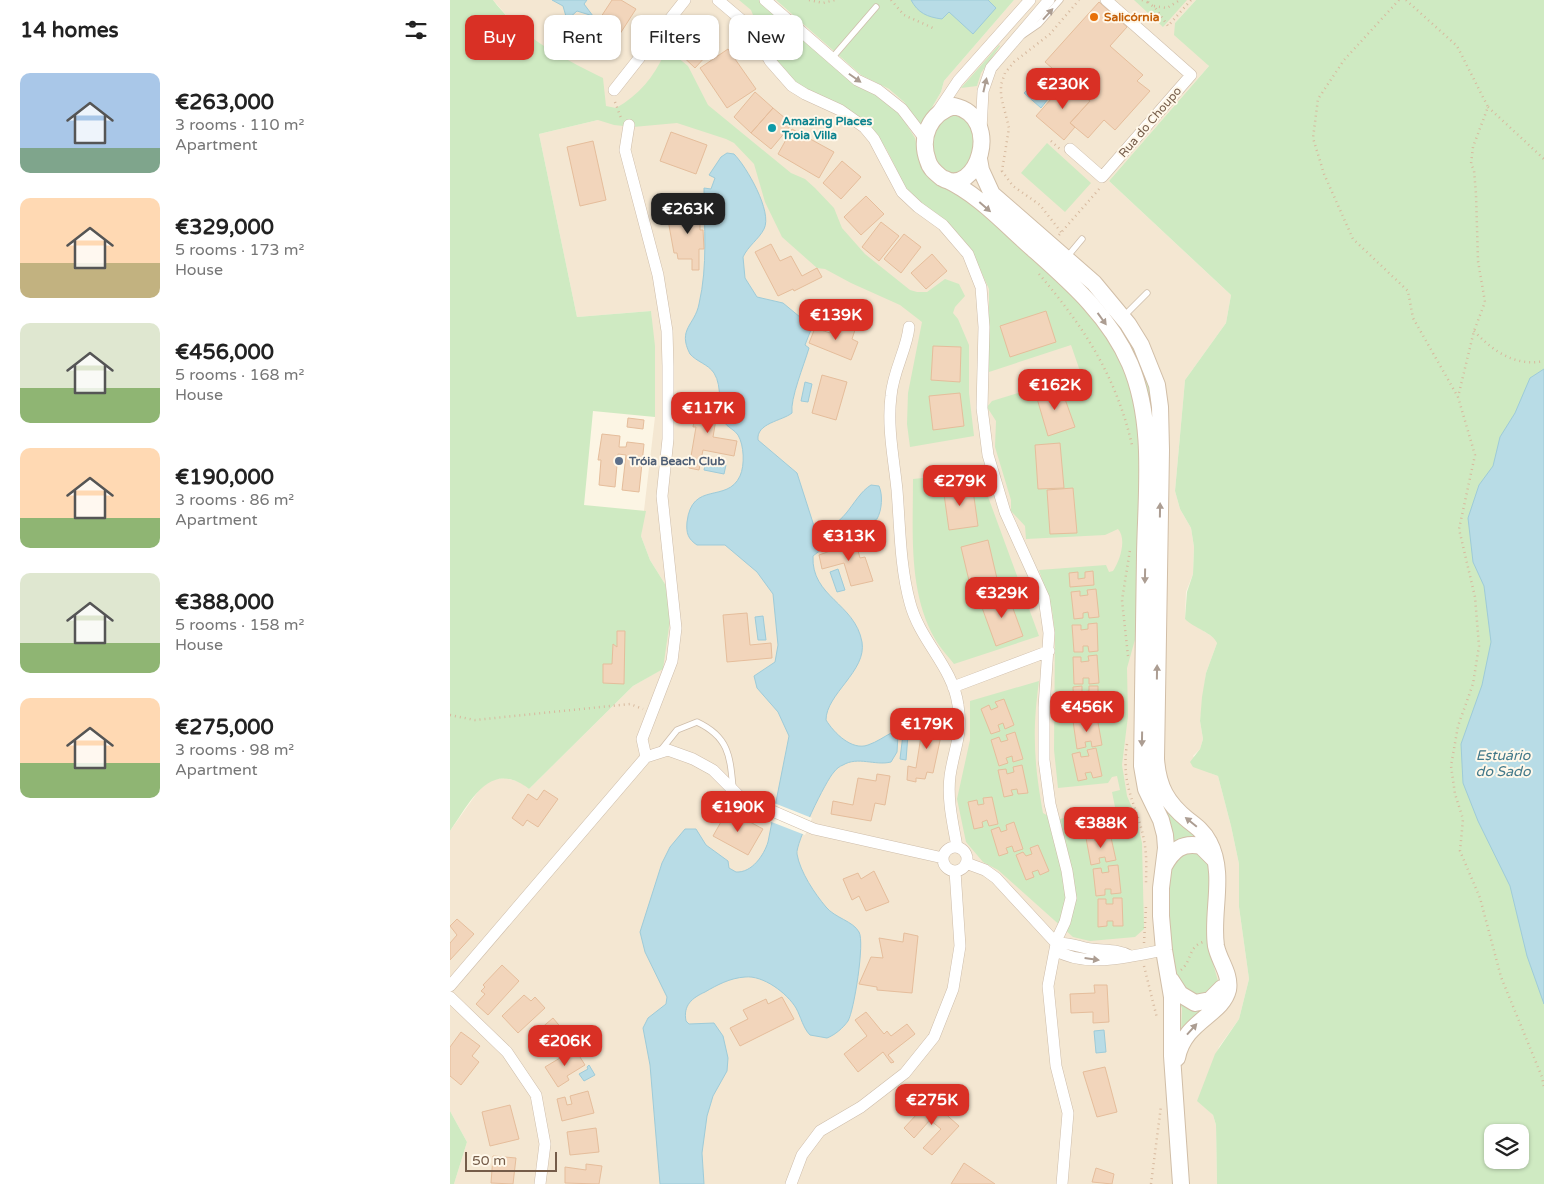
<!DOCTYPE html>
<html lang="en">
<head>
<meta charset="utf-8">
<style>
  body { margin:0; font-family:"Varela Round",sans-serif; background:#f6f6f6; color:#222; height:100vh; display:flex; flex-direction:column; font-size:19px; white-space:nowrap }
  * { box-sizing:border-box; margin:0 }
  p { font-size:16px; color:#767676 }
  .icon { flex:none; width:28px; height:28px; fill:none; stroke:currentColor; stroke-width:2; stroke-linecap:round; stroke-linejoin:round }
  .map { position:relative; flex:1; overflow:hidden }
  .sheet { display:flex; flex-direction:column; background:#fff; width:450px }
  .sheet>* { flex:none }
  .top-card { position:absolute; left:15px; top:15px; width:475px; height:45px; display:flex; gap:10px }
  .controls { position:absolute; left:1034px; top:1124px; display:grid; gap:10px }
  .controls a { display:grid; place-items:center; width:45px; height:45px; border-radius:10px; background:#fff; box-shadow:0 1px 4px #0004; font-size:25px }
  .scale { position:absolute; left:15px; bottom:12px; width:92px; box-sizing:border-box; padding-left:5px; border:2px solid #755c49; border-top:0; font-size:14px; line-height:18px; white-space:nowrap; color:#755c49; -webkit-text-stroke:4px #fff8ea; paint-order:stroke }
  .price { position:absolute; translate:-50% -42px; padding:0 11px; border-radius:10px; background:#d93025; color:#fff; font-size:16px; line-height:32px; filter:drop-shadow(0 1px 2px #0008) }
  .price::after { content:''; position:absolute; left:50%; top:30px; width:15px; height:11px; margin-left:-8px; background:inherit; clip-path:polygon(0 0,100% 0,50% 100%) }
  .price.on { background:#222; color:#fff }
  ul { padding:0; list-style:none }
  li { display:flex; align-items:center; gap:15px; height:125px; padding:0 20px }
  li span { display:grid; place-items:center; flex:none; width:140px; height:100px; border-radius:10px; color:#555 }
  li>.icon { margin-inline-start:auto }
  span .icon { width:60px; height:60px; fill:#fffc; stroke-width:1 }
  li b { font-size:21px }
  h2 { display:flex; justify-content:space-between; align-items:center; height:60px; padding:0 20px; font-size:21px }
  .chip { padding:0 18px; border-radius:10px; background:#fff; box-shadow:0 1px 4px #0004; font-size:18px; line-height:45px }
  .chip.on { background:#d93025; color:#fff }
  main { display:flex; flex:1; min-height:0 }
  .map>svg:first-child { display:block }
</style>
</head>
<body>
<main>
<section class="sheet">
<h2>14 homes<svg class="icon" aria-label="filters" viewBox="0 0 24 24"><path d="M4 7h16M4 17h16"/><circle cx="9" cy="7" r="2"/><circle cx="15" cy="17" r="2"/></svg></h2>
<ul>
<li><span style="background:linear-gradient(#a9c7e8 75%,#7fa58c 0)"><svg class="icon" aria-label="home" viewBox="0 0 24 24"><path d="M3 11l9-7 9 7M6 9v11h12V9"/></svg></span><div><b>€263,000</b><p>3 rooms · 110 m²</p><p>Apartment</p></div></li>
<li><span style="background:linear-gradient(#ffd9b3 65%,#c2b280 0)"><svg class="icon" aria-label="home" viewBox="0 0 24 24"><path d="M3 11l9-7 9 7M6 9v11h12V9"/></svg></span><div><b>€329,000</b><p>5 rooms · 173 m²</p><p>House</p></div></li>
<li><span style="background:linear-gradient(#dfe7d0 65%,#8fb573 0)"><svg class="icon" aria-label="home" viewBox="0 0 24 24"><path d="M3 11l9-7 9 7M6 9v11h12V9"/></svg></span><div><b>€456,000</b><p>5 rooms · 168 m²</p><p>House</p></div></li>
<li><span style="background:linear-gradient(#ffd9b3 70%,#8fb573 0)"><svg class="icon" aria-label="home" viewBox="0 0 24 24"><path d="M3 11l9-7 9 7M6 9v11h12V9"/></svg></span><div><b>€190,000</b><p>3 rooms · 86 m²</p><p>Apartment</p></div></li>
<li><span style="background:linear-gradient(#dfe7d0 70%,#8fb573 0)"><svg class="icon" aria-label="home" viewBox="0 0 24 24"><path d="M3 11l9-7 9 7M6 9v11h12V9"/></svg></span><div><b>€388,000</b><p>5 rooms · 158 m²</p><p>House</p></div></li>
<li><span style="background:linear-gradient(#ffd9b3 65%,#8fb573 0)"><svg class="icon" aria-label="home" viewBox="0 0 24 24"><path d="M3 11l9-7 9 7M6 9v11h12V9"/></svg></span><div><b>€275,000</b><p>3 rooms · 98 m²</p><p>Apartment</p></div></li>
</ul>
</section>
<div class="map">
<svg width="1094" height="1184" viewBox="0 0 1094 1184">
  <rect width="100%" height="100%" fill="#fcf5e4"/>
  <path fill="#f4e7d2" d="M43 0H326L411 75 439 89 454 102 471 126 491 92 494 81 564 0H746L725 23 759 66 659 181 781 295 776 323 735 380 725 491 730 509 741 528 744 547 743 574 736 592 735 619 766 639 767 643 756 673 750 721 753 739 750 749 743 756 760 773 768 776 781 826 789 864V907L799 979 789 1019 769 1047 748 1101 763 1115 766 1125 767 1184H4L17 1142 0 1111V831L29 790 41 780 55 778 70 782 79 789 183 686 212 669 215 584 200 560 191 536 205 417 201 311 127 317 89 134 148 120 103 53 69 30Z"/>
  <path fill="#cfeac2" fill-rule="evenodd" d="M0 0H43C72 38 111 57 153 78L156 106 166 108C189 95 204 77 214 54L221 52 238 66 258 105 341 173 355 179 365 188 384 208 392 228 415 254 460 290 467 292H477L495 279 509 284 515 296 505 307 503 313 508 319 519 345V393L524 436 460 447 457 424 458 393 472 322 450 305 401 283 375 269 367 268 332 237 315 202 304 164 284 143 276 139 227 123 183 127 164 125 148 120 89 134 127 317 201 311 205 346V417L143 411 134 505 196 511 191 536 200 560 215 584 221 613 213 669 183 686 79 789C39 758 20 803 0 831Z
    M289 0H310L450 114 465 138 469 157 496 188 515 199 623 293 655 332 673 365 683 393 690 455 686 636 677 668 678 716 672 765 677 796 686 817 692 843 694 929 685 937 640 941 623 937 548 870 533 862 516 842 507 799 520 740V701L589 681C582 732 584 763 593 813L605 820 665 807 662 792 670 790 667 776 662 777 658 783 608 788 604 750 605 633 602 610 589 570 656 565 659 572 663 571C670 561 677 539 668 529L655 535 576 539 575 526 561 511V500L545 447 546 421 537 407 542 401 631 374 621 345 536 373 539 332V289L524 256 458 193 437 150 424 131 342 80 315 45 301 10Z
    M326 0H564L494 81 491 92 471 126 454 102 439 89 411 75Z
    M684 0H737L713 27Z
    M746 0H1094V1184H767L766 1125 763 1115 747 1101 765 1054 789 1019 799 979 789 907V864L781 826 768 776 743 767 740 762 750 749 753 739 750 721 752 697 756 673 767 643C763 633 744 628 735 619L737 592 743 574 744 547 741 528 730 509 725 491 735 380 776 323 781 295 659 181 759 66 724 35 725 23ZM1042 1132H1070V1160H1042Z
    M549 45 550 46 531 73 527 86 511 88Z
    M504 113 520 123 525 149 513 172 498 174 486 162 483 146 484 134 487 125Z
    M597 143 641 183 615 212 571 173Z
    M640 292C670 318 694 356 702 395 705 406 703 419 703 430Z
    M529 472 589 636 504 664C498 656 490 648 485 639 458 591 463 533 463 479Z
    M714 807 728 822 748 837 722 845Z
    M737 850 754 855 760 868 759 949 768 981 761 993 741 996C737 991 732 986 728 981 716 960 718 889 722 864Z
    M726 1000 757 1008 731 1032 732 1008Z
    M0 1111 17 1142 4 1184H0Z"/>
  <path fill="#b8dce6" stroke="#9ecbd8" d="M102 0H137L134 4 143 16 127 11 117 20 113 6Z
    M461 0H538L546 8 523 34 499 12 492 19C477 17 468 13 461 0Z
    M582 85 598 99 591 108 574 93Z
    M277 153 284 154C296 166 323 212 314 229 309 239 298 246 293 257L295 278 307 297 333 303 362 327 355 345 359 348C354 365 340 399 342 413 332 421 306 423 308 440L347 473 364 526C394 534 401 497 421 485L429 486C433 495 432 510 427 519L381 542 363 556C361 597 405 603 412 642 417 671 376 694 376 720 384 733 402 751 418 745 427 742 435 736 443 732L448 735 447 752 441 762C425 766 408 756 393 765 390 766 386 769 384 772 376 780 345 844 347 854 350 872 365 894 376 907 385 918 403 921 409 932 415 942 404 1011 398 1021 393 1028 385 1035 377 1038L360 1035C353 1028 351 1017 346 1008 337 993 313 975 295 977 280 978 267 985 255 992 242 998 233 1005 236 1021L239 1024 264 1023 273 1036 278 1058 277 1071 263 1096 257 1116 252 1153 254 1184H210L200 1065 193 1028 198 1018 216 1004 217 997 195 952 190 932 212 863 220 847 235 829H246L256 845 278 861 279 868 286 872C302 873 314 855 318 842L339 736 328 712 307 688 304 676 325 662 328 645 323 594 307 572 275 545H247C238 539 236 533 237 522 242 480 277 504 290 476 295 465 294 445 288 435 285 430 277 427 274 422 267 408 273 387 264 373 258 364 247 362 240 354 227 329 245 325 249 304 258 265 254 227 254 188L261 189 265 178 259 175 271 157Z
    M1094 369V1004L1077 956 1060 886 1028 821 1013 783 1011 744 1032 685 1041 642 1034 586 1023 562 1018 518 1029 485 1043 466 1050 437 1065 413 1080 378Z
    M355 382 362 384 358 402 351 401Z
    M256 461 276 465 274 474 254 470Z
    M388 569 395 590 387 592 380 572Z
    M313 616 316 640H308L305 617Z
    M453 734 458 735 456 760 450 759Z
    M654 1030 656 1052 646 1053 644 1031Z
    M139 1065 145 1075 134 1081 129 1074 138 1069 137 1067Z"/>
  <path fill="#fcf5e4" d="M324 803 362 818 355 835 319 821Z"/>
  <path fill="#f2d5bb" stroke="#e5bd9b" d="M162 0H171L186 9 166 40 145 26Z
    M649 2 677 27 660 46 693 75 687 81 700 91 665 130 654 120 638 138 620 123 640 101 595 62Z
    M249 24 269 42 245 68 225 49Z
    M278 49 306 89 277 108 250 68Z
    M617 81 640 101 620 123 625 127 614 140 586 116Z
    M305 92 323 108 301 133 284 117Z
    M323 108 342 124 321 149 301 133Z
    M342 129 384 152 369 178 328 154Z
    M221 132 257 145 246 174 210 161Z
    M143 141 156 200 130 206 117 147Z
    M392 161 411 177 391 199 373 183Z
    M416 196 434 214 411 235 394 217Z
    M229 207 250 208V230H253L254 249H249V270H242V259H228L227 253H224L218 220 229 221Z
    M431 222 449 236 429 261 412 247Z
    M454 234 471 247 451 273 434 259Z
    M321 244 330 261 341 256 352 276 367 268 372 277 344 291 343 289 328 296 305 252Z
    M482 254 497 271 476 289 461 273Z
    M596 311 606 342 560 357 550 326Z
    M384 322 405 330 402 339 408 342 401 360 359 343 365 328 380 333Z
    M483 346 511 347 510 382 481 380Z
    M372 375 397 382 386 420 362 413Z
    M610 385 625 427 598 436 586 395Z
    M510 393 514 426 483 430 479 396Z
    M248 398 269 402 263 437 287 441 284 456 253 450 249 470 239 468 246 427H243Z
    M178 418 194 420 193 429 177 427Z
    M152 434 170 436 169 447H176L177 442 194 444 189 492 172 490 176 455 168 454 165 487 149 485 151 460H148Z
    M610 443 614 488 588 489 585 445Z
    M522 483 528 526 499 530 493 487Z
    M623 488 627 533 600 534 597 490Z
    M404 536 410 558 415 557 423 581 401 586 394 563 372 569 369 555 397 545 394 537Z
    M538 540 548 583 521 589 511 547Z
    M643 571 644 585 620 587 619 573 628 572V579L635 578V572Z
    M646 589 649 617 639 618 638 612 633 613V618L624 619 621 592 630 591V596L638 595 637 590Z
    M557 592 573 636 546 646 530 602Z
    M297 613 300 645 321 643 322 658 277 662 273 615Z
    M647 623 648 651 639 652 638 646H633V652H624L622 625H631V630L638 629V624Z
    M167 631H175L174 684 153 683V664H162L163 644 167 647Z
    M647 655 649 683 639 684V678H633V684H624L623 657H631V662L639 661 638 656Z
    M632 686V692L639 691V686H648V714H639V708H633V714H624L623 687Z
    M554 699 564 725 555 729 553 723 548 725 550 731 541 734 531 709 539 705 541 710 548 707 545 702Z
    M474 717 494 722 483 773 477 772 475 779 466 778V782L457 780 458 766 466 768Z
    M647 717 652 745 642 747 641 741 635 742 636 747 627 749 623 721 631 720 632 725 639 724 638 719Z
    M565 732 573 759 563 762 562 756 556 758 558 763 549 766 541 740 549 737 551 742 558 740 556 735Z
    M646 748 652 776 643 778 641 772 635 773 637 779 628 781 622 754 630 752 631 757 639 756 637 750Z
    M572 765 578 793 568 794 567 789 561 790 563 795 554 797 548 770 556 769 557 774 564 772 563 767Z
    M427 774 440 776 435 805 425 803 421 821 381 814 383 801 403 805 408 778 426 781Z
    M94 790 108 799 88 827 77 820 73 826 62 818 78 794 87 800Z
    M542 797 548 824 539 826 537 820 532 822 533 827 524 829 518 802 527 800 528 805 534 804 533 798Z
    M276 813 287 820 289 816 313 829 298 855 263 836Z
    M653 816 656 829 633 835 630 822 638 820 639 826 646 824 645 818Z
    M564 822 573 849 564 852 562 846 556 848 558 853 549 856 541 830 549 827 551 832 557 830 556 825Z
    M660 833 666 860 656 862 655 857 649 858 650 863 641 865 636 838 644 837 645 841 652 840 651 835Z
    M588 845 599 871 590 875 588 870 582 872 584 877 576 880 566 855 573 852 576 856 582 854 580 848Z
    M668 865 671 893 661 894V889H655V895L646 896 643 869 651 868 652 873 659 872 658 866Z
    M424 871 439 902 416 911 409 896 402 900 393 879 408 873 411 879Z
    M663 898H672L673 926H663V921H657V926L648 927V899H656V904H663Z
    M7 919 24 934 0 960V943L7 935 0 926Z
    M454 933 468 936 462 993 427 990V987L409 984 421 957 433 958 429 938 453 942Z
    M52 965 69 981 38 1015 26 1004 35 994 31 991 35 987 33 985Z
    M644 985H657L659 1022 643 1023V1012L621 1013 620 994 645 993Z
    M74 995 81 1001 85 997 95 1008 68 1033 52 1016Z
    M332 997 344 1019 290 1046 280 1028 298 1019 293 1010 316 999 318 1004Z
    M416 1012 434 1034 437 1031 441 1036 457 1024 465 1034 438 1055 444 1062 441 1063 433 1052 408 1072 394 1054 417 1036 405 1020Z
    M103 1018 113 1030 117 1027 124 1035 104 1053 97 1045 93 1049 82 1036Z
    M11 1032 30 1046 22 1056 29 1062 11 1085 0 1076V1047Z
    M125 1049 135 1065 117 1076 119 1080 108 1087 95 1067Z
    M655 1067 667 1112 647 1117 633 1072Z
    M138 1091 144 1113 112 1121 107 1099 115 1097 117 1105 122 1104 120 1096Z
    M480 1100 509 1126 482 1155 473 1148 491 1129 480 1120 464 1138 454 1128Z
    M60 1105 69 1139 40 1146 32 1112Z
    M146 1128 149 1152 120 1155 117 1132Z
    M43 1156 66 1158 63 1184 41 1183Z
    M514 1163 545 1184H501Z
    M136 1164 152 1166 149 1184 115 1183V1167L136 1170Z
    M646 1168 664 1174 662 1184 642 1182Z"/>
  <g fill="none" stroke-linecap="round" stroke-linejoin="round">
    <defs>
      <path id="lane" d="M573 35 589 24 610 0
        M382 58 426 7
        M617 257 632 239
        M674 316 697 293
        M211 750 227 730 247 722C279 737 280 756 283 788"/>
      <path id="street" d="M268 0 301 28 320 61 342 86 355 94 390 110 414 127 424 139 452 192 468 207 493 225 518 254 531 287 534 327 532 408 538 455 555 512 594 598 599 633 594 707V760L600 804 617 871 621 898 615 922 607 939 598 986 606 1066 618 1113 612 1184
        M315 0 407 80 428 90 452 109 475 139
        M164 90 235 0
        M486 114 508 81 580 0
        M179 125 175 150 208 275 217 331 218 366V439L212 496 226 628 222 661 192 739 196 757
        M531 130 533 91 541 68 599 0
        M620 149 652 177 741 75 656 0
        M459 327C457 349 443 371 441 396 437 427 444 460 447 490 450 527 450 567 460 603 470 641 503 667 508 705 513 735 504 748 500 776 497 800 503 824 507 847
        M503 687 599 651
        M493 859a12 12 0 1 1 24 0a12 12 0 1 1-24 0Z
        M516 863 535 870 546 878 606 943C618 942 629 947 641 949 654 951 668 949 680 956
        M605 950C637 969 680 956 714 950
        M0 986 196 757 218 750 243 759 263 770 290 797 364 829 493 858
        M0 997 57 1052 86 1095 95 1144 90 1184
        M341 1184 352 1155 370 1131 411 1107 455 1073 484 1037 503 989 510 946 505 871"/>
      <path id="secondary" d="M504 106C554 117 527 199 492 178 486 173 480 169 478 161 469 137 480 113 504 106Z
        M529 159 531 170 542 194 644 283 678 324 691 345 707 385 710 407 711 450 706 759C708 787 717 803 738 820 746 826 754 832 759 842 776 874 761 912 766 946 769 961 781 974 778 990 772 1015 734 1021 727 1058
        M495 179C528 194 554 223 581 247 619 281 659 315 680 364 705 423 696 492 695 555 694 625 693 696 692 766L696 789 711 820 715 835 716 848 711 888V916L714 950 722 997V1056L731 1184
        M714 866C723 850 732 842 751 846L764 859
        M721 980 730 994 745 1003 760 1000 772 988"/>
    </defs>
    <use href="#lane" stroke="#cebdaa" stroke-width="7"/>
    <use href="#street" stroke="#cebdaa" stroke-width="12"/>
    <use href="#secondary" stroke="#d1bea7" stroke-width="18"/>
    <path stroke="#d7b99e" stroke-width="2.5" stroke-dasharray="1 4" stroke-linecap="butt" d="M359 0 373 3 385 0
      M441 0 454 15 483 28
      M692 0 699 3
      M949 0 894 60 868 99 863 138 874 174 903 239 958 291 963 318 1008 397
      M956 0 1007 46 1038 107 1023 147 1021 164 1024 170 1026 194 1028 261 1035 302 1024 331 1008 397 1025 455 1009 529 1025 597 1029 646 1023 684 1008 726 1001 766 1005 794 1013 819 1010 851 1030 898 1051 977 1092 1077 1094 1088
      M698 2 706 9 718 26 741 0
      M704 6 717 8 730 0
      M165 102 171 118
      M1038 107 1094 159
      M601 141 610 149
      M611 232 590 205 563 186 552 171 559 128 551 96V85L555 73 564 62 600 34 629 0
      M609 235 650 188
      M589 274C634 327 666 376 682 445
      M1024 331C1043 351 1065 367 1094 361
      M678 656 672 600 680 550
      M0 715 25 720 180 704 193 709
      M677 744C670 790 689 806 695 846 697 859 696 872 696 885
      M694 943 696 906
      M694 966 707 1018
      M731 970C742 961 738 947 753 942
      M701 1184 711 1106"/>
    <use href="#lane" stroke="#fff" stroke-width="5.5"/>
    <use href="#street" stroke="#fff" stroke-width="11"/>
    <use href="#secondary" stroke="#fff" stroke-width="16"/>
  </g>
  <defs><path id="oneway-solid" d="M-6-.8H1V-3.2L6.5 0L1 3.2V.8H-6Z" transform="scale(1.25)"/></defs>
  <g fill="#ac9d92">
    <use href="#oneway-solid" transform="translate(598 14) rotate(-48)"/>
    <use href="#oneway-solid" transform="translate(405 78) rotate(35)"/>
    <use href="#oneway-solid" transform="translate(535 85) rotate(-77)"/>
    <use href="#oneway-solid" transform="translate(535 207) rotate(41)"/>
    <use href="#oneway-solid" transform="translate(652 319) rotate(54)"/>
    <use href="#oneway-solid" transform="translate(710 510) rotate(-89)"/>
    <use href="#oneway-solid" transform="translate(695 576) rotate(91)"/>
    <use href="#oneway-solid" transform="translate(707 672) rotate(-89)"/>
    <use href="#oneway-solid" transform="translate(692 739) rotate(91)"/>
    <use href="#oneway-solid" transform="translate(741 822) rotate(-141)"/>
    <use href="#oneway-solid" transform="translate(642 959) rotate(8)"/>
    <use href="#oneway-solid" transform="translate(742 1029) rotate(-48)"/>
  </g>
  <circle fill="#e8710a" stroke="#fff8ea" stroke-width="2" cx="644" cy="17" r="5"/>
  <circle fill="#0f9aa8" stroke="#fff8ea" stroke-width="2" cx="322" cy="128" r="5"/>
  <circle fill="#5c6f8a" stroke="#fff8ea" stroke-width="2" cx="169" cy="461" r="5"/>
  <g text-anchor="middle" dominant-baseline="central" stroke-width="4" stroke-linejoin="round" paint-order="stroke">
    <g font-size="12" font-weight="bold" fill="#c56008" stroke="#fff8ea" text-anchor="start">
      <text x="654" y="17">Salicórnia</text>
    </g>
    <g font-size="12" font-weight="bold" fill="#0d838f" stroke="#fff8ea" text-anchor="start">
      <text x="332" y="121">Amazing Places<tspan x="332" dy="14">Troia Villa</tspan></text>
    </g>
    <g font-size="12" fill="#755c49" stroke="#fff8ea">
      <text transform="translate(700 122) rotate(-49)">Rua do Choupo</text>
    </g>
    <g font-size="12" font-weight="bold" fill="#4e5e75" stroke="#fff8ea" text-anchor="start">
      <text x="179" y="461">Tróia Beach Club</text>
    </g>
    <g font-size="14" font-style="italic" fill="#427889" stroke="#fff8ea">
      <text x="1053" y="755">Estuário<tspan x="1053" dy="16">do Sado</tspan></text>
    </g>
  </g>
</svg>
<div class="controls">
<a><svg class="icon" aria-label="layers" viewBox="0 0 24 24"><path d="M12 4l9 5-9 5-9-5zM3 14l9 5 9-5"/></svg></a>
</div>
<div class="scale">50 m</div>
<b class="price" style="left:613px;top:110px">€230K</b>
<b class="price on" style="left:238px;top:235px">€263K</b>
<b class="price" style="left:386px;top:341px">€139K</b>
<b class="price" style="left:605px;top:411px">€162K</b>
<b class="price" style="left:258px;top:434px">€117K</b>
<b class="price" style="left:510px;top:507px">€279K</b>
<b class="price" style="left:399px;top:562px">€313K</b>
<b class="price" style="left:552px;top:619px">€329K</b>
<b class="price" style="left:637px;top:733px">€456K</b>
<b class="price" style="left:477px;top:750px">€179K</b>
<b class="price" style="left:288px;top:833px">€190K</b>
<b class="price" style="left:651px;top:849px">€388K</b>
<b class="price" style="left:115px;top:1067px">€206K</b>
<b class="price" style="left:482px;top:1126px">€275K</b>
<div class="top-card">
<a class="chip on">Buy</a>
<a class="chip">Rent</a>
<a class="chip">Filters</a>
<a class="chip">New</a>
</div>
</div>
</main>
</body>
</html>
